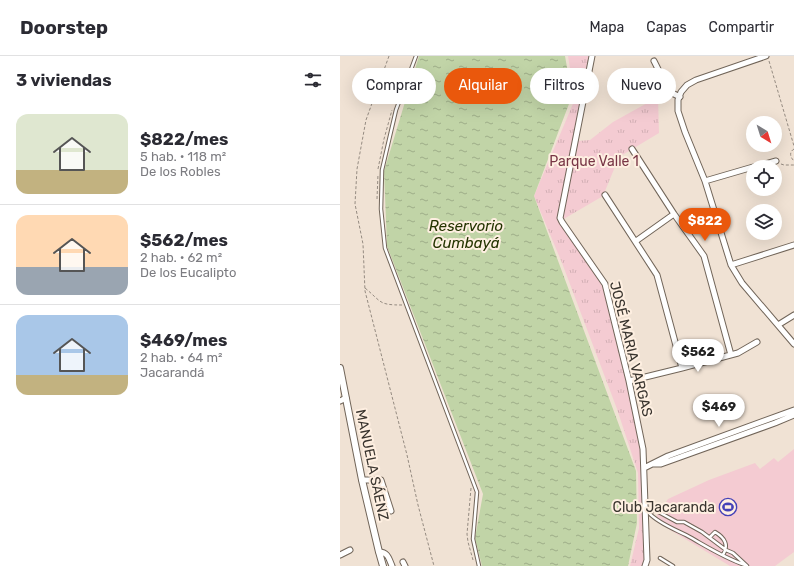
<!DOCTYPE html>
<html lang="es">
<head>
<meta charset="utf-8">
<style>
  body { margin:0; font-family:Rubik,sans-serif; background:#f7f7f7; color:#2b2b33; height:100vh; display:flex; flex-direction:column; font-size:15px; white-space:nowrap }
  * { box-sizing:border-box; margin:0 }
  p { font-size:13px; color:#7c7c81 }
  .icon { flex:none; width:22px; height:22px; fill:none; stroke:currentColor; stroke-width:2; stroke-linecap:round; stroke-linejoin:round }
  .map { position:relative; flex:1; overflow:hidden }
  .details { display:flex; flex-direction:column; background:#fff; width:340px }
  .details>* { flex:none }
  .top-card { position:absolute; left:12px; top:12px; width:380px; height:36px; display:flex; gap:8px }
  .needle { width:26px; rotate:142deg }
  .tools { position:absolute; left:406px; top:60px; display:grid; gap:8px }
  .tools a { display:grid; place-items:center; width:36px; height:36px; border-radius:50%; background:#fff; box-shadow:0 4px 16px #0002; font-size:20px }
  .price { position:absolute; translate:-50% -34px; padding:0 9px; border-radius:14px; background:#fff; color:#222; font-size:13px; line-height:26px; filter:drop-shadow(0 1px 2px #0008) }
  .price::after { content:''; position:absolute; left:50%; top:24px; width:12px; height:9px; margin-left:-6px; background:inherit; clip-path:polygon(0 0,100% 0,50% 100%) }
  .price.active { background:#ea580c; color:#fff }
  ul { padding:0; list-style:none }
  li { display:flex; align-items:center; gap:12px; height:100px; padding:0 16px }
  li+li { border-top:1px solid #e1e1e2 }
  li span { display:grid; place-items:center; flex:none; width:112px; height:80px; border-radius:12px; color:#555 }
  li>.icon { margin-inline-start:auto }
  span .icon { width:48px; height:48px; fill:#fffc; stroke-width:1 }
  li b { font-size:17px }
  h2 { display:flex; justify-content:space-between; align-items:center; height:48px; padding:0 16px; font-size:17px }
  .pill { padding:0 14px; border-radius:18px; background:#fff; box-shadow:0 4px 16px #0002; font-size:14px; line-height:36px }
  .pill.active { background:#ea580c; color:#fff }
  header { display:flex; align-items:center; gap:24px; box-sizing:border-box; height:56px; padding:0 20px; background:#fff; border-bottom:1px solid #e1e1e2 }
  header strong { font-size:19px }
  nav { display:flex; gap:22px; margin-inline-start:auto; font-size:14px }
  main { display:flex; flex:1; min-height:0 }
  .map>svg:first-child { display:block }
</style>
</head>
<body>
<header>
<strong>Doorstep</strong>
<nav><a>Mapa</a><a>Capas</a><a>Compartir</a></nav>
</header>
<main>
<section class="details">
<h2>3 viviendas<svg class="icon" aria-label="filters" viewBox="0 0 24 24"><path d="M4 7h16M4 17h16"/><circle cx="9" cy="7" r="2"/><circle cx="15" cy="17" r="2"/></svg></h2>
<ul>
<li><span style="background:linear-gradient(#dfe7d0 70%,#c2b280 0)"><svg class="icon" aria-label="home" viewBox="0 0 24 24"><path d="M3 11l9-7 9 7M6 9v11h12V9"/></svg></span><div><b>$822/mes</b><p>5 hab. · 118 m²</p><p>De los Robles</p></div></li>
<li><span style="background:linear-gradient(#ffd9b3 65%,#9aa5b1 0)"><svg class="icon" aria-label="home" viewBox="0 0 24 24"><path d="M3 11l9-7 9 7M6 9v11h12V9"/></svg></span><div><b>$562/mes</b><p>2 hab. · 62 m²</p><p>De los Eucalipto</p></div></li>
<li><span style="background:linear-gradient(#a9c7e8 75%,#c2b280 0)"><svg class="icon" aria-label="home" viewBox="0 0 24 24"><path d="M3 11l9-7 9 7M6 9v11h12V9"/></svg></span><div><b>$469/mes</b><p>2 hab. · 64 m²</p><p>Jacarandá</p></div></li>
</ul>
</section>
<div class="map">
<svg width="454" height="510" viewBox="0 0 454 510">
  <defs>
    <pattern id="grass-tufts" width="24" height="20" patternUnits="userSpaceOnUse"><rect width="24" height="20" fill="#f4cbd2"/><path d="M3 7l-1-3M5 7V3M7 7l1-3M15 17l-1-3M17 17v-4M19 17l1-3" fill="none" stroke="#d2afb5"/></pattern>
    <pattern id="water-ripples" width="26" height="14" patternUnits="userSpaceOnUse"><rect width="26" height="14" fill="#c1d4a7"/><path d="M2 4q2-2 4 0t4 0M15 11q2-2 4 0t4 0" fill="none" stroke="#9ead88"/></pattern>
  </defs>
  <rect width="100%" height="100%" fill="#f0e2d4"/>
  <path fill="url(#grass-tufts)" d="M228 0H249L235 82 217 163 263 229 301 367 306 430 304 506 302 510H290L299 472 298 417 277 353 222 207 194 140 235 43Z
    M318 41 319 77 279 101 263 140 222 164 237 85 250 84 273 66Z"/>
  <path fill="#f4cbd2" d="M454 393V496L435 510H390L317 466V459L328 443 369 424 415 407 420 413 434 402 438 406Z"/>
  <path fill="url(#water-ripples)" d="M79 0H225L232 40 194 140 296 415 297 467 288 510H142L135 482 143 438 47 190 44 115Z"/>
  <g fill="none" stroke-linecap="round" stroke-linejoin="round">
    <defs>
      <path id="service" d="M76 0 56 54 42 114 41 153 45 192 137 436 133 483 139 510
        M370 481 375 476C385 482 389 489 383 499
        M320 502 333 510
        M405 509C384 502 366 490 346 479 334 473 318 467 309 457L315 454 337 466H344L362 476 386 494 393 497 407 510"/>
      <path id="minor" d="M252 0 220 162 222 166 265 228 289 325 303 393 307 504 305 510
        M426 0 356 24 347 29 341 36 338 44V55L345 76 365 125 391 209 402 227 454 288
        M314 5 322 21 320 31 340 41
        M292 93 334 158 364 200 391 299
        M414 111 436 105
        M365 125 413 111
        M265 139 317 219 342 312
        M296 185 334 158
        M391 209 454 189
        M438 269 454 259
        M289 325 342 312 398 297 417 286
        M0 345 6 342
        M314 408H321L435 367 454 359
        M304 412 328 400 454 354
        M22 424H41L51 455
        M39 496C48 496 49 503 52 510
        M0 499 10 494
        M63 506 65 510"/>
      <path id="tertiary" d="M0 312 22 424 39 496 43 510"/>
    </defs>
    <use href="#service" stroke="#716559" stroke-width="4.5"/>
    <use href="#minor" stroke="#716559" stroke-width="7"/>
    <use href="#tertiary" stroke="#716559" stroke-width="8"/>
    <path stroke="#958b81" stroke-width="1" stroke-dasharray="3 2" stroke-linecap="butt" d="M49 0 26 64 17 113 15 148 23 188 25 235 67 399 78 449 94 510
      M429 5 454 90
      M57 38 63 22
      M454 93C449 96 450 101 454 105
      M441 108 444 109H454
      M38 113 44 83 52 54
      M37 143 38 118
      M25 232C42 246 38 249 62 249
      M131 432 127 478 128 486 133 504"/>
    <use href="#service" stroke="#fff" stroke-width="2.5"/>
    <use href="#minor" stroke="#fff" stroke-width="5"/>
    <use href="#tertiary" stroke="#fff" stroke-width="6"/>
  </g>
  <defs>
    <symbol id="stadium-ring" viewBox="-11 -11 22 22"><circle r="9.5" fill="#feefe1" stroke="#4441b7" stroke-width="1.5"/><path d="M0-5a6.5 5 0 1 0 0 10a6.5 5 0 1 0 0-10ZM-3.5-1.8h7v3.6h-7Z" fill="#4441b7"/></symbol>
  </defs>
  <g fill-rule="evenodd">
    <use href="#stadium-ring" x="378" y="441" width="20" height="20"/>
  </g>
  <g text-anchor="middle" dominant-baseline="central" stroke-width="4" stroke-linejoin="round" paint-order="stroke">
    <g font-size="14" fill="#783646" stroke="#feefe1">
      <text x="254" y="105">Parque Valle 1</text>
    </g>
    <g font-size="14" fill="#39342e" stroke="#feefe1">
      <text transform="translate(291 293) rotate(76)">JOSÉ MARIA VARGAS</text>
      <text transform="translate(32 409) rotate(78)">MANUELA SÁENZ</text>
    </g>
    <g font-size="14" fill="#39342e" stroke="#feefe1" text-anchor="end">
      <text x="375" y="451">Club Jacaranda</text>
    </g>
    <g font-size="15" font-style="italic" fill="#243401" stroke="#feefe1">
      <text x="126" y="170">Reservorio<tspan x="126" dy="17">Cumbayá</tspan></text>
    </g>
  </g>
</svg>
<div class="tools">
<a><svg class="needle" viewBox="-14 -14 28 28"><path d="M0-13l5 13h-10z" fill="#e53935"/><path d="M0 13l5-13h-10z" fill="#7c7c81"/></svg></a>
<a><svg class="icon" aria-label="locate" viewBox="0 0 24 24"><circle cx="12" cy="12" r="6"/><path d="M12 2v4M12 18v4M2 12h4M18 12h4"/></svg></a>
<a><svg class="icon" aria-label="layers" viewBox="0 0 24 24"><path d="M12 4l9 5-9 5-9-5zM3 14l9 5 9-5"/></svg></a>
</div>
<b class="price active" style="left:365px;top:186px">$822</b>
<b class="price" style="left:358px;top:317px">$562</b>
<b class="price" style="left:379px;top:372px">$469</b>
<div class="top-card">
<a class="pill">Comprar</a>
<a class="pill active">Alquilar</a>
<a class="pill">Filtros</a>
<a class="pill">Nuevo</a>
</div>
</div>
</main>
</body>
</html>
